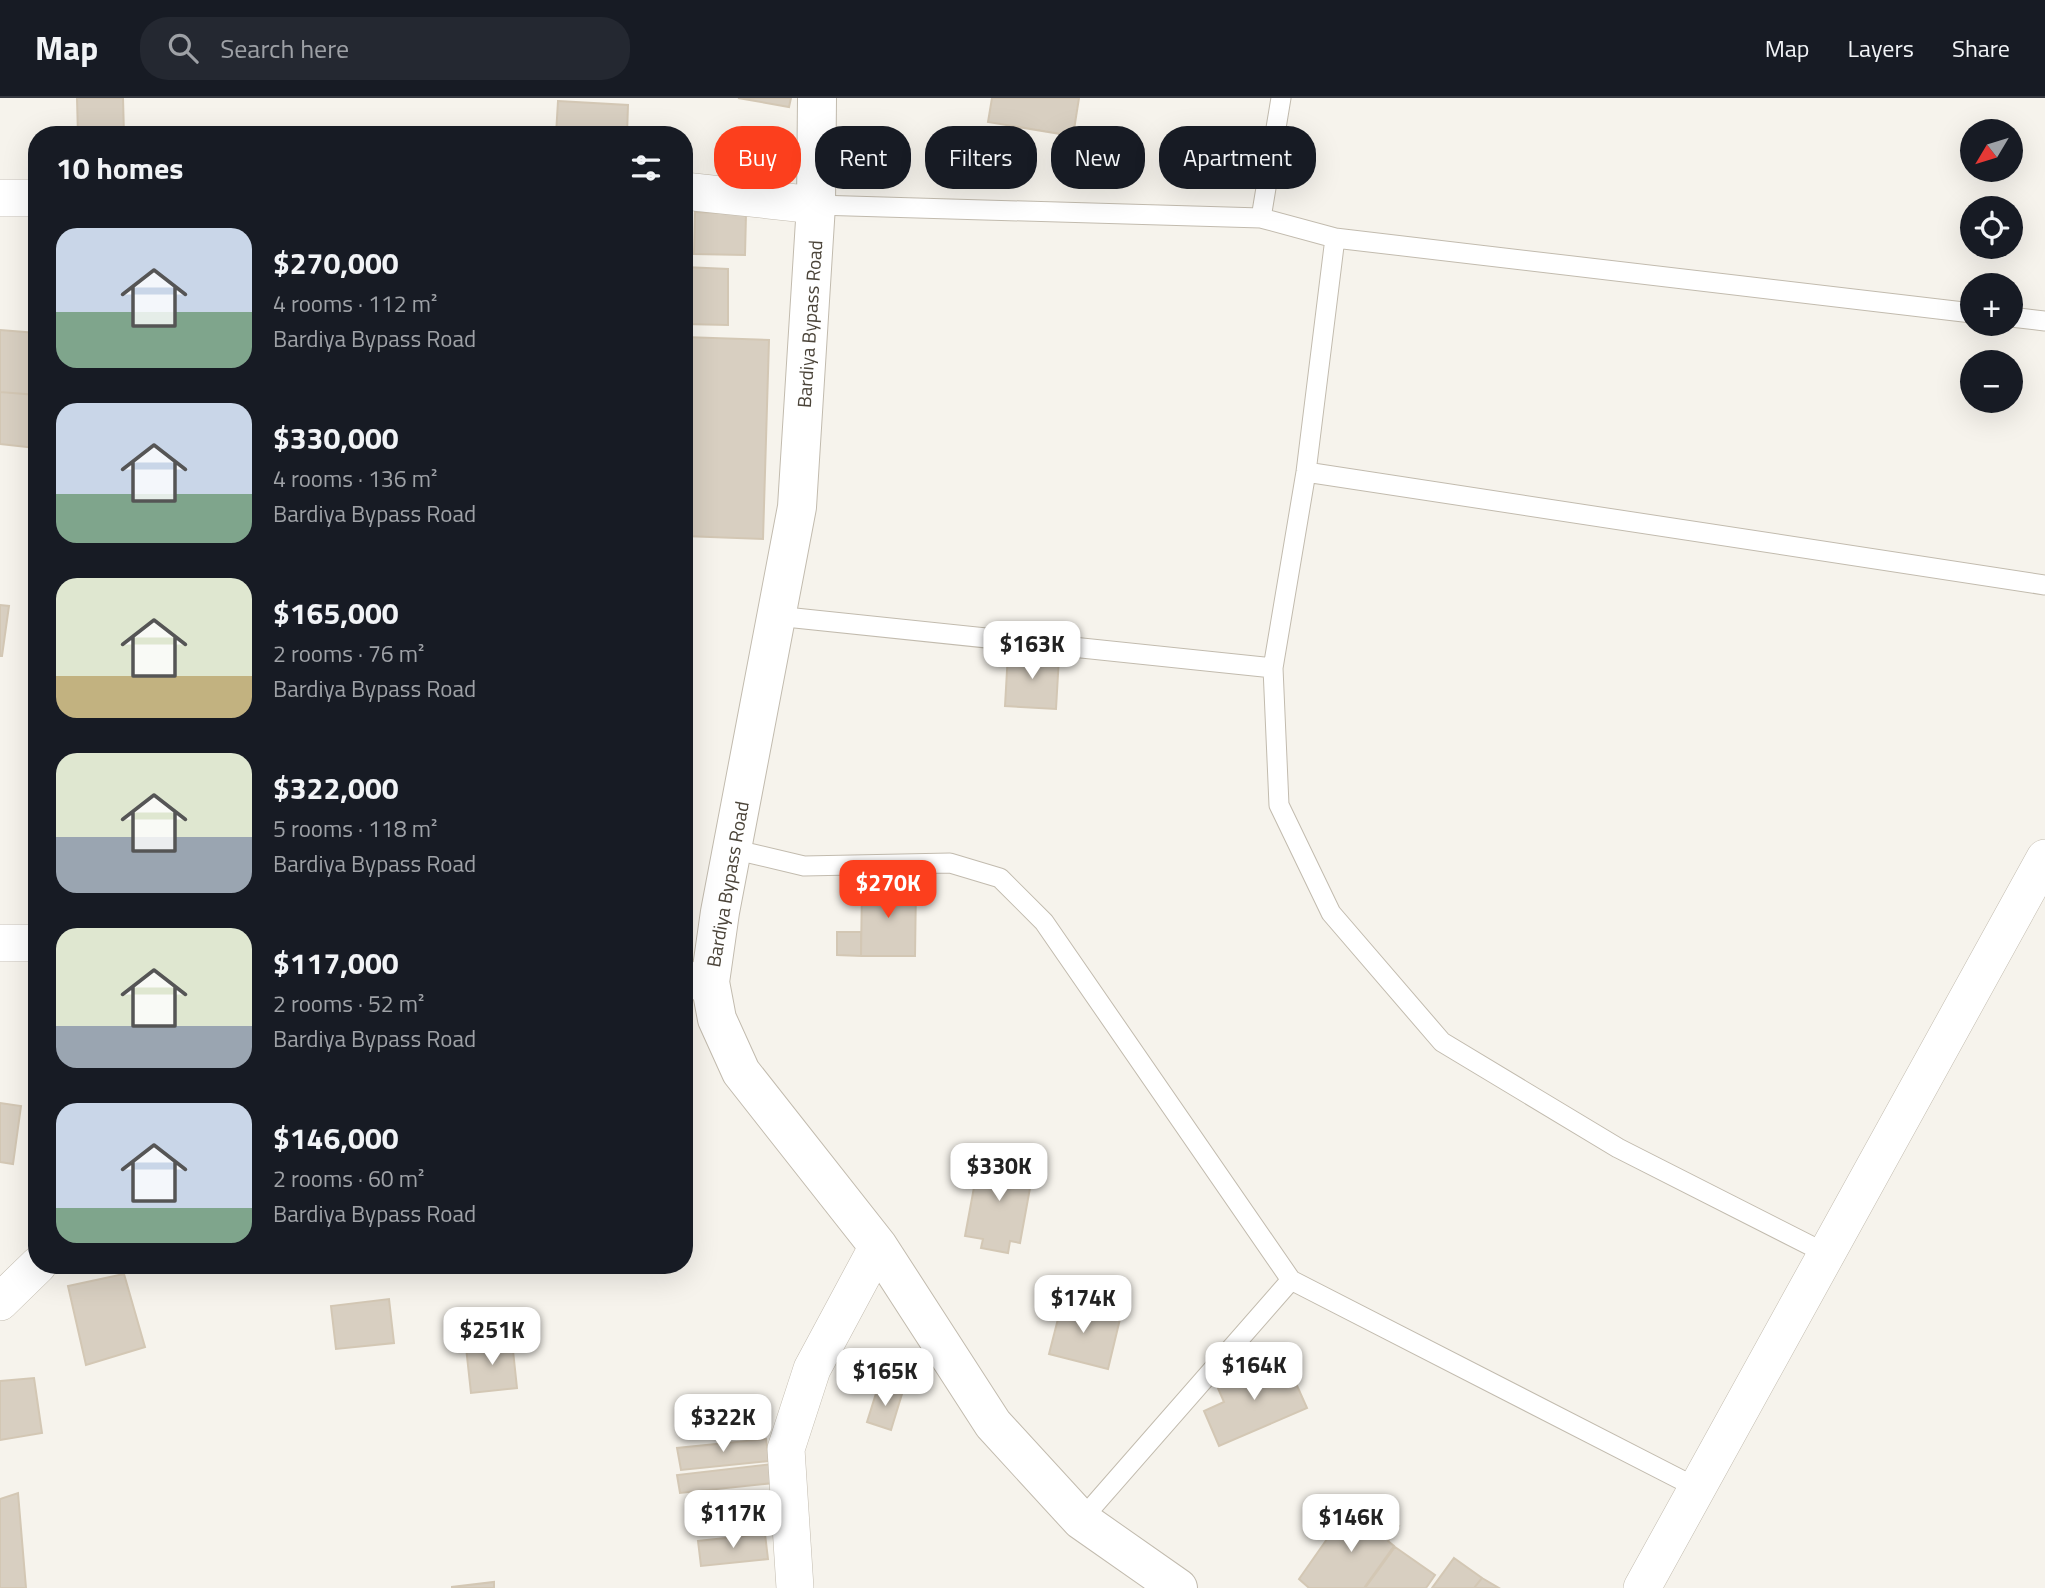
<!DOCTYPE html>
<html lang="en">
<head>
<meta charset="utf-8">
<style>
  body { margin:0; font-family:"Titillium Web",sans-serif; background:#242831; color:#f1f3f6; height:100vh; display:flex; flex-direction:column; font-size:26px; white-space:nowrap }
  * { box-sizing:border-box; margin:0 }
  p { font-size:23px; color:#9ea1a6 }
  .icon { flex:none; width:38px; height:38px; fill:none; stroke:currentColor; stroke-width:2; stroke-linecap:round; stroke-linejoin:round }
  .map { position:relative; flex:1; overflow:hidden }
  .details { position:absolute; left:28px; top:28px; width:665px; height:1148px; display:flex; flex-direction:column; background:#171b24; border-radius:28px; box-shadow:0 7px 28px #0002 }
  .details>* { flex:none }
  .guide { position:absolute; left:714px; top:28px; width:665px; height:63px; display:flex; gap:14px }
  .needle { width:46px; rotate:232deg }
  .fabs { position:absolute; left:1960px; top:21px; display:grid; gap:14px }
  .fabs a { display:grid; place-items:center; width:63px; height:63px; border-radius:50%; background:#171b24; box-shadow:0 7px 28px #0002; font-size:35px }
  .price { position:absolute; translate:-50% -60px; padding:0 16px; border-radius:14px; background:#fff; color:#222; font-size:23px; line-height:46px; filter:drop-shadow(0 2px 4px #0008) }
  .price::after { content:''; position:absolute; left:50%; top:42px; width:21px; height:16px; margin-left:-10px; background:inherit; clip-path:polygon(0 0,100% 0,50% 100%) }
  .price.current { background:#fc3f1d; color:#fff }
  ul { padding:0; list-style:none }
  li { display:flex; align-items:center; gap:21px; height:175px; padding:0 28px }
  li span { display:grid; place-items:center; flex:none; width:196px; height:140px; border-radius:21px; color:#555 }
  li>.icon { margin-inline-start:auto }
  span .icon { width:84px; height:84px; fill:#fffc; stroke-width:1 }
  li b { font-size:30px }
  h2 { display:flex; justify-content:space-between; align-items:center; height:84px; padding:0 28px; font-size:30px }
  .tag { padding:0 24px; border-radius:28px; background:#171b24; box-shadow:0 7px 28px #0002; font-size:24px; line-height:63px }
  .tag.current { background:#fc3f1d; color:#fff }
  header { display:flex; align-items:center; gap:42px; box-sizing:border-box; height:98px; padding:0 35px; background:#171b24; border-bottom:2px solid #363941 }
  header strong { font-size:33px }
  nav { display:flex; gap:38px; margin-inline-start:auto; font-size:24px }
  .search { width:490px; height:63px; background:#242831; display:flex; align-items:center; gap:18px; box-sizing:border-box; padding:0 24px; border-radius:28px; color:#9ea1a6; font-size:26px }
  .map>svg:first-child { display:block }
</style>
</head>
<body>
<header>
<strong>Map</strong>
<div class="search"><svg class="icon" aria-label="search" viewBox="0 0 24 24"><circle cx="10" cy="10" r="6"/><path d="M15 15l6 6"/></svg>Search here</div>
<nav><a>Map</a><a>Layers</a><a>Share</a></nav>
</header>
<div class="map">
<svg width="2045" height="1490" viewBox="0 0 2045 1490">
  <rect width="100%" height="100%" fill="#f6f3ec"/>
  <path fill="#d8cfc1" stroke="#d3c7b4" stroke-width="2" d="M77 0H123L124 37H78Z
    M738 0H791L789 9Z
    M992 0H1079L1073 38 988 24Z
    M558 3 628 7 627 37H556Z
    M695 114 746 116 745 157 694 156Z
    M684 169 728 171V227L684 226Z
    M0 232 37 235V297L0 294Z
    M684 239 769 242 763 441 684 438Z
    M0 294 37 297 35 350 0 346Z
    M0 507 9 508 2 558H0Z
    M1008 555 1059 559 1056 611 1005 608Z
    M862 787H916L915 858H861Z
    M837 834H861V858L837 857Z
    M0 1005 21 1008 13 1066 0 1064Z
    M980 1057 1034 1068 1020 1145 1010 1143 1008 1155 981 1150 983 1141 965 1138Z
    M124 1176 145 1249 86 1267 68 1188Z
    M1056 1199 1077 1204 1076 1210 1120 1221 1108 1271 1049 1256 1059 1217 1052 1215Z
    M389 1201 394 1245 336 1251 331 1208Z
    M512 1243 517 1290 471 1295 466 1249Z
    M1286 1263 1307 1310 1219 1348 1204 1313 1224 1304 1214 1281 1234 1272 1239 1283Z
    M34 1280 42 1335 0 1342V1283Z
    M878 1289 902 1296 891 1332 867 1324Z
    M766 1341 769 1363 681 1372 677 1350Z
    M772 1366 774 1385 680 1395 677 1377Z
    M18 1395 26 1490H0V1401Z
    M1378 1412 1399 1428 1388 1443 1394 1448 1364 1490H1309L1299 1481 1346 1414 1366 1428Z
    M765 1436 768 1461 701 1468 698 1443Z
    M1395 1449 1435 1477 1426 1490H1365Z
    M1454 1460 1482 1480 1474 1490H1432Z
    M1482 1480 1499 1490H1474Z
    M494 1484V1490H452V1489Z"/>
  <g fill="none" stroke-linecap="round" stroke-linejoin="round">
    <defs>
      <path id="service" d="M816 107 1261 120 1335 140 1972 215
        M1261 120 1281 0
        M1335 140 1306 374 1273 570 1279 707 1331 815 1442 944 1618 1050 1827 1156
        M2011 219 2045 223
        M1306 374 2045 487
        M776 518 1273 570
        M732 751 804 768 950 765 1000 780 1044 824 1291 1182 1697 1390
        M1081 1422 1291 1182"/>
      <path id="minor" d="M684 93 816 107
        M0 100H37
        M0 845H37
        M684 882 710 884
        M0 1204 38 1167
        M795 1490 786 1351 812 1271 878 1148
        M1642 1490 2045 760"/>
      <path id="tertiary" d="M817 0 816 107 797 409 720 814 710 884 717 921 741 974 878 1148 993 1326 1081 1422 1178 1490"/>
    </defs>
    <use href="#service" stroke="#c2bbae" stroke-width="21"/>
    <use href="#minor" stroke="#c2bbae" stroke-width="38"/>
    <use href="#tertiary" stroke="#c2bbae" stroke-width="40"/>
    <use href="#service" stroke="#fff" stroke-width="19"/>
    <use href="#minor" stroke="#fff" stroke-width="37"/>
    <use href="#tertiary" stroke="#fff" stroke-width="38"/>
  </g>
  <g text-anchor="middle" dominant-baseline="central" stroke-width="6" stroke-linejoin="round" paint-order="stroke">
    <g font-size="19" fill="#4b4439" stroke="#fff">
      <text transform="translate(809 226) rotate(-86)">Bardiya Bypass Road</text>
      <text transform="translate(727 786) rotate(-80)">Bardiya Bypass Road</text>
    </g>
  </g>
</svg>
<div class="fabs">
<a><svg class="needle" viewBox="-14 -14 28 28"><path d="M0-13l5 13h-10z" fill="#e53935"/><path d="M0 13l5-13h-10z" fill="#9ea1a6"/></svg></a>
<a><svg class="icon" aria-label="locate" viewBox="0 0 24 24"><circle cx="12" cy="12" r="6"/><path d="M12 2v4M12 18v4M2 12h4M18 12h4"/></svg></a>
<a>+</a>
<a>−</a>
</div>
<b class="price" style="left:1032px;top:583px">$163K</b>
<b class="price current" style="left:888px;top:822px">$270K</b>
<b class="price" style="left:999px;top:1105px">$330K</b>
<b class="price" style="left:1083px;top:1237px">$174K</b>
<b class="price" style="left:492px;top:1269px">$251K</b>
<b class="price" style="left:1254px;top:1304px">$164K</b>
<b class="price" style="left:885px;top:1310px">$165K</b>
<b class="price" style="left:723px;top:1356px">$322K</b>
<b class="price" style="left:733px;top:1452px">$117K</b>
<b class="price" style="left:1351px;top:1456px">$146K</b>
<div class="guide">
<a class="tag current">Buy</a>
<a class="tag">Rent</a>
<a class="tag">Filters</a>
<a class="tag">New</a>
<a class="tag">Apartment</a>
</div>
<section class="details">
<h2>10 homes<svg class="icon" aria-label="filters" viewBox="0 0 24 24"><path d="M4 7h16M4 17h16"/><circle cx="9" cy="7" r="2"/><circle cx="15" cy="17" r="2"/></svg></h2>
<ul>
<li><span style="background:linear-gradient(#c9d6e8 60%,#7fa58c 0)"><svg class="icon" aria-label="home" viewBox="0 0 24 24"><path d="M3 11l9-7 9 7M6 9v11h12V9"/></svg></span><div><b>$270,000</b><p>4 rooms · 112 m²</p><p>Bardiya Bypass Road</p></div></li>
<li><span style="background:linear-gradient(#c9d6e8 65%,#7fa58c 0)"><svg class="icon" aria-label="home" viewBox="0 0 24 24"><path d="M3 11l9-7 9 7M6 9v11h12V9"/></svg></span><div><b>$330,000</b><p>4 rooms · 136 m²</p><p>Bardiya Bypass Road</p></div></li>
<li><span style="background:linear-gradient(#dfe7d0 70%,#c2b280 0)"><svg class="icon" aria-label="home" viewBox="0 0 24 24"><path d="M3 11l9-7 9 7M6 9v11h12V9"/></svg></span><div><b>$165,000</b><p>2 rooms · 76 m²</p><p>Bardiya Bypass Road</p></div></li>
<li><span style="background:linear-gradient(#dfe7d0 60%,#9aa5b1 0)"><svg class="icon" aria-label="home" viewBox="0 0 24 24"><path d="M3 11l9-7 9 7M6 9v11h12V9"/></svg></span><div><b>$322,000</b><p>5 rooms · 118 m²</p><p>Bardiya Bypass Road</p></div></li>
<li><span style="background:linear-gradient(#dfe7d0 70%,#9aa5b1 0)"><svg class="icon" aria-label="home" viewBox="0 0 24 24"><path d="M3 11l9-7 9 7M6 9v11h12V9"/></svg></span><div><b>$117,000</b><p>2 rooms · 52 m²</p><p>Bardiya Bypass Road</p></div></li>
<li><span style="background:linear-gradient(#c9d6e8 75%,#7fa58c 0)"><svg class="icon" aria-label="home" viewBox="0 0 24 24"><path d="M3 11l9-7 9 7M6 9v11h12V9"/></svg></span><div><b>$146,000</b><p>2 rooms · 60 m²</p><p>Bardiya Bypass Road</p></div></li>
</ul>
</section>
</div>
</body>
</html>
